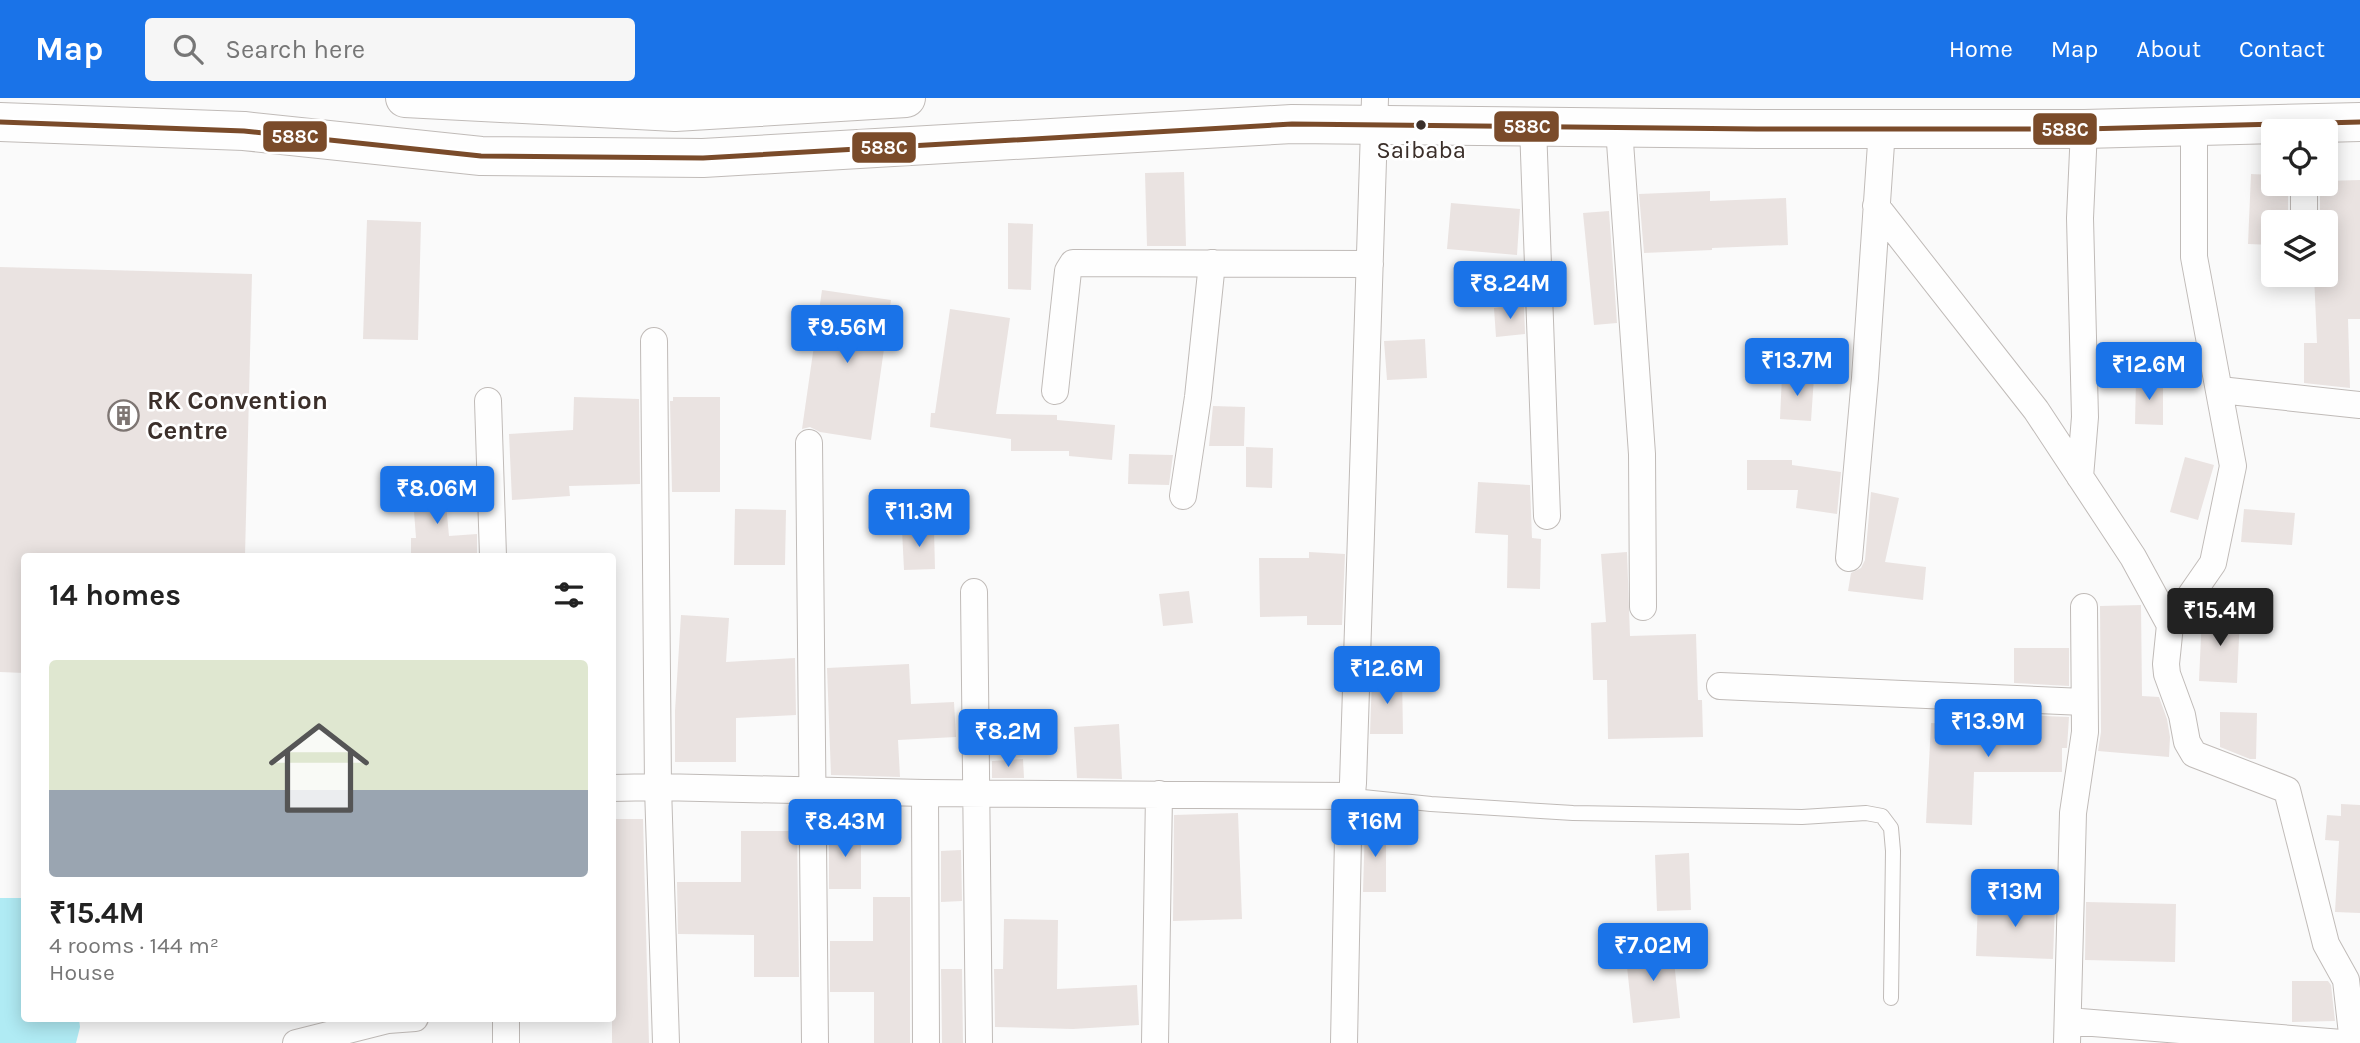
<!DOCTYPE html>
<html lang="en">
<head>
<meta charset="utf-8">
<style>
  body { margin:0; font-family:Karla,sans-serif; background:#f6f6f6; color:#222; height:100vh; display:flex; flex-direction:column; font-size:26px; white-space:nowrap }
  * { box-sizing:border-box; margin:0 }
  p { font-size:23px; color:#767676 }
  .icon { flex:none; width:38px; height:38px; fill:none; stroke:currentColor; stroke-width:2; stroke-linecap:round; stroke-linejoin:round }
  .map { position:relative; flex:1; overflow:hidden }
  .panel { position:absolute; left:21px; top:455px; width:595px; height:469px; display:flex; flex-direction:column; background:#fff; border-radius:7px; box-shadow:0 4px 18px #0003 }
  .panel>* { flex:none }
  .controls { position:absolute; left:2261px; top:21px; display:grid; gap:14px }
  .controls a { display:grid; place-items:center; width:77px; height:77px; border-radius:7px; background:#fff; box-shadow:0 4px 18px #0003; font-size:35px }
  .price { position:absolute; translate:-50% -60px; padding:0 16px; border-radius:7px; background:#1a73e8; color:#fff; font-size:23px; line-height:46px; filter:drop-shadow(0 2px 4px #0008) }
  .price::after { content:''; position:absolute; left:50%; top:42px; width:21px; height:16px; margin-left:-10px; background:inherit; clip-path:polygon(0 0,100% 0,50% 100%) }
  .price.active { background:#222; color:#fff }
  ul { padding:0; list-style:none }
  li { display:grid; align-content:center; gap:14px; height:371px; padding:0 28px }
  li span { display:grid; place-items:center; height:217px; border-radius:7px; color:#555 }
  li>.icon { margin-inline-start:auto }
  span .icon { width:126px; height:126px; fill:#fffc; stroke-width:1 }
  li b { font-size:30px }
  h2 { display:flex; justify-content:space-between; align-items:center; height:84px; padding:0 28px; font-size:30px }
  header { display:flex; align-items:center; gap:42px; box-sizing:border-box; height:98px; padding:0 35px; background:#1a73e8; color:#fff }
  header strong { font-size:33px }
  nav { display:flex; gap:38px; margin-inline-start:auto; font-size:24px }
  .search { width:490px; height:63px; background:#f6f6f6; display:flex; align-items:center; gap:18px; box-sizing:border-box; padding:0 24px; border-radius:7px; color:#767676; font-size:26px }
  .map>svg:first-child { display:block }
</style>
</head>
<body>
<header>
<strong>Map</strong>
<div class="search"><svg class="icon" aria-label="search" viewBox="0 0 24 24"><circle cx="10" cy="10" r="6"/><path d="M15 15l6 6"/></svg>Search here</div>
<nav><a>Home</a><a>Map</a><a>About</a><a>Contact</a></nav>
</header>
<div class="map">
<svg width="2360" height="945" viewBox="0 0 2360 945">
  <rect width="100%" height="100%" fill="#fafafa"/>
  <path fill="#b0ebf4" d="M0 800H24V920L79 921 80 929 76 945H0Z"/>
  <path fill="#eae3e1" d="M1184 74 1186 148H1147L1145 75Z
    M2251 76 2273 77V86H2288V124H2273V147L2248 146Z
    M2360 82V221H2348L2350 290 2304 285V245H2317L2314 177H2326V124H2320V86H2326V83Z
    M1710 93V103L1786 100 1788 147 1712 150V152L1644 155 1639 96Z
    M1451 105 1520 111 1517 157 1447 151Z
    M1609 113 1617 225 1594 227 1583 115Z
    M367 122 421 124 418 242 363 241Z
    M1008 125 1033 126 1031 192 1008 191Z
    M0 169 252 176 245 458H24V575L0 574Z
    M822 192 891 202 871 342 820 334 810 329 802 331Z
    M1524 207 1525 236 1496 239 1494 210Z
    M950 211 1010 220 996 316 1057 317V322L1115 327 1112 362 1069 358V353H1011V341L930 329 931 315H935Z
    M1425 241 1427 280 1387 282 1384 243Z
    M1782 277 1814 279 1811 323 1780 321Z
    M2136 281 2163 282V327L2135 326Z
    M574 299 639 301 640 386 569 388 570 398 512 402 509 336 573 332Z
    M673 299H720V394H672L670 303H673Z
    M1213 308 1245 309 1244 348H1209Z
    M1246 349 1273 350 1272 390 1246 389Z
    M1129 356 1173 357 1169 387 1128 386Z
    M2185 359 2214 367 2198 422 2170 414Z
    M1747 362H1792V367L1841 374 1837 416 1796 410 1798 392H1747Z
    M444 384 449 438 477 436V458H411V440H416L412 387Z
    M1478 384 1530 387 1532 440 1541 441 1540 491 1507 490 1508 437 1475 435Z
    M1871 394 1899 400 1885 464 1926 469 1923 502 1848 493 1851 475 1861 470 1865 462Z
    M735 411 786 412 785 467H734Z
    M2244 411 2295 415 2292 447 2241 444Z
    M934 431 935 471 904 472 902 432Z
    M1309 454 1345 456 1342 527H1307V518L1260 519 1259 460H1309Z
    M1627 454 1630 538 1696 536 1698 602H1702L1703 639 1608 641 1607 582H1593L1591 525 1606 524 1601 456Z
    M1189 493 1193 525 1163 528 1159 496Z
    M2141 507 2142 598 2159 599 2167 621 2170 639 2169 659 2098 653 2101 634 2100 508Z
    M2202 516 2240 517 2237 585 2199 583Z
    M681 517 729 520 726 564 795 560 796 617 736 620V664H675V613Z
    M2014 550H2069V588L2014 585Z
    M909 566 911 606 954 604 956 639 898 642 900 679 831 677 827 570Z
    M1372 579H1402L1403 636H1370Z
    M2220 614 2257 615 2256 661H2250L2220 649Z
    M1991 616 2069 619 2067 650H2062V674H1974L1972 727 1926 725 1931 625 1991 628Z
    M1119 626 1122 681 1077 680 1074 629Z
    M1023 661 1024 680H992V663Z
    M2341 706 2360 707V815L2335 814 2339 743 2325 742 2327 717 2341 718Z
    M1238 715 1242 821 1173 823 1174 717Z
    M612 721H643L649 945H612Z
    M1365 726H1386V794H1363Z
    M829 731H861V791H829Z
    M741 733H797L799 879H754V837L678 836 677 784H741Z
    M961 752 962 803 941 804V753Z
    M1689 755 1691 812 1657 813 1655 757Z
    M873 799H910V945H874V894H830V843H873Z
    M1978 801 2055 805 2053 861 1976 858Z
    M2086 804 2176 806 2175 864 2085 862Z
    M1004 821 1058 822 1057 891 1137 887 1139 927 1073 931 995 929 994 871H1003Z
    M1672 844 1680 920 1633 925 1625 850Z
    M941 871H962L963 945H942Z
    M2292 883H2328L2331 887 2335 923 2292 924Z"/>
  <g fill="none" stroke-linecap="round" stroke-linejoin="round">
    <defs>
      <path id="lane" d="M1353 698 1431 706 1573 715 1802 719 1866 715 1882 718 1891 730 1893 753 1891 900"/>
      <path id="street" d="M1533 28 1547 418
        M1619 30 1642 356 1643 509
        M2304 86V124
        M1876 108 2036 312 2133 459 2170 527 2213 465 2233 368 2194 159V30
        M654 243 658 689 666 945
        M2220 292 2360 307
        M1055 293 1068 173 1073 165 1370 166
        M488 303 493 458
        M809 345 815 945
        M2080 379 2085 319 2080 120 2084 31
        M1183 398 1198 299 1212 165
        M1849 460 1865 280 1882 31
        M974 494 979 945
        M2170 527 2166 566 2167 576 2182 617 2187 644 2194 656 2287 692 2326 846 2346 882 2353 945
        M1720 588 2084 604
        M612 690 658 689 925 695 1353 698
        M925 695 926 945
        M506 920V945
        M2068 923 2342 945
        M296 945 388 922 415 920
        M1155 945 1159 696
        M1344 945 1348 739 1353 685 1375 0
        M2067 945 2073 715 2085 634 2084 509"/>
      <path id="primary" d="M405 0 675 14 906 0
        M0 24 244 33 481 58 703 60 1292 26 1757 31H2084L2360 24"/>
    </defs>
    <use href="#lane" stroke="#c0bbb8" stroke-width="16"/>
    <use href="#street" stroke="#c0bbb8" stroke-width="28"/>
    <use href="#primary" stroke="#c0bbb8" stroke-width="40"/>
    <use href="#lane" stroke="#fefefe" stroke-width="14"/>
    <use href="#street" stroke="#fefefe" stroke-width="26"/>
    <use href="#primary" stroke="#fefefe" stroke-width="38"/>
    <defs>
      <path id="bus-1" d="M0 24 244 33 481 58 703 60 1292 26 1757 31H2084L2360 24"/>
    </defs>
    <use href="#bus-1" stroke="#fff" stroke-width="10"/>
    <use href="#bus-1" stroke="#7a4b2a" stroke-width="5"/>
  </g>
  <defs>
    <symbol id="building-ring" viewBox="-11 -11 22 22"><circle r="9.5" fill="#fff" stroke="#7e7673" stroke-width="1.5"/><path d="M-4-6H4V6H1V3H-1V6H-4ZM-2.5-4.3h1.7v1.8h-1.7ZM.8-4.3h1.7v1.8H.8ZM-2.5-1h1.7V.8h-1.7ZM.8-1h1.7V.8H.8Z" fill="#7e7673"/></symbol>
  </defs>
  <g fill-rule="evenodd">
    <use href="#building-ring" x="106" y="300" width="35" height="35"/>
  </g>
  <circle fill="#3b2f2a" stroke="#fff" stroke-width="2.5" cx="1421" cy="27" r="6"/>
  <g text-anchor="middle" dominant-baseline="central" stroke-width="5" stroke-linejoin="round" paint-order="stroke">
    <g font-size="24" fill="#3b2f2a" stroke="#fff">
      <text x="1421" y="52">Saibaba</text>
    </g>
    <g font-size="26" font-weight="bold" fill="#3b2f2a" stroke="#fff" text-anchor="start">
      <text x="147" y="302">RK Convention<tspan x="147" dy="30">Centre</tspan></text>
    </g>
  </g>
  <g stroke="#fff" stroke-width="2.5">
    <rect x="1493" y="12" width="67" height="33" rx="7" fill="#7a4b2a"/>
    <rect x="2032" y="14" width="66" height="34" rx="7" fill="#7a4b2a"/>
    <rect x="262" y="22" width="66" height="33" rx="7" fill="#7a4b2a"/>
    <rect x="851" y="33" width="66" height="33" rx="7" fill="#7a4b2a"/>
  </g>
  <g font-size="19" text-anchor="middle" font-weight="bold" fill="#fff">
    <text x="1527" y="35">588C</text>
    <text x="2065" y="38">588C</text>
    <text x="295" y="45">588C</text>
    <text x="884" y="56">588C</text>
  </g>
</svg>
<div class="controls">
<a><svg class="icon" aria-label="locate" viewBox="0 0 24 24"><circle cx="12" cy="12" r="6"/><path d="M12 2v4M12 18v4M2 12h4M18 12h4"/></svg></a>
<a><svg class="icon" aria-label="layers" viewBox="0 0 24 24"><path d="M12 4l9 5-9 5-9-5zM3 14l9 5 9-5"/></svg></a>
</div>
<b class="price" style="left:1510px;top:223px">₹8.24M</b>
<b class="price" style="left:847px;top:267px">₹9.56M</b>
<b class="price" style="left:1797px;top:300px">₹13.7M</b>
<b class="price" style="left:2149px;top:304px">₹12.6M</b>
<b class="price" style="left:437px;top:428px">₹8.06M</b>
<b class="price" style="left:919px;top:451px">₹11.3M</b>
<b class="price active" style="left:2220px;top:550px">₹15.4M</b>
<b class="price" style="left:1387px;top:608px">₹12.6M</b>
<b class="price" style="left:1988px;top:661px">₹13.9M</b>
<b class="price" style="left:1008px;top:671px">₹8.2M</b>
<b class="price" style="left:845px;top:761px">₹8.43M</b>
<b class="price" style="left:1375px;top:761px">₹16M</b>
<b class="price" style="left:2015px;top:831px">₹13M</b>
<b class="price" style="left:1653px;top:885px">₹7.02M</b>
<section class="panel">
<h2>14 homes<svg class="icon" aria-label="filters" viewBox="0 0 24 24"><path d="M4 7h16M4 17h16"/><circle cx="9" cy="7" r="2"/><circle cx="15" cy="17" r="2"/></svg></h2>
<ul>
<li><span style="background:linear-gradient(#dfe7d0 60%,#9aa5b1 0)"><svg class="icon" aria-label="home" viewBox="0 0 24 24"><path d="M3 11l9-7 9 7M6 9v11h12V9"/></svg></span><div><b>₹15.4M</b><p>4 rooms · 144 m²</p><p>House</p></div></li>
</ul>
</section>
</div>
</body>
</html>
